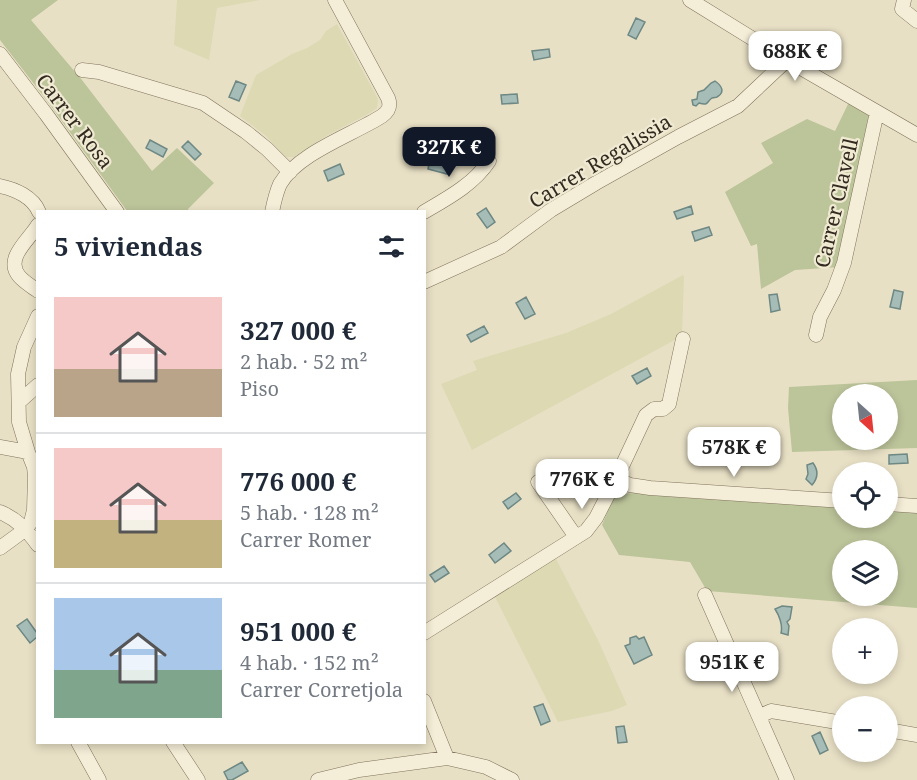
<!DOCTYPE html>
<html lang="es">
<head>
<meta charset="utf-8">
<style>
  body { margin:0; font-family:"Noto Serif",serif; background:#f2f2f3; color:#1f2937; height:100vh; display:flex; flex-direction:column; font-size:22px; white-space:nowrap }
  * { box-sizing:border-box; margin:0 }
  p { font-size:20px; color:#747a83 }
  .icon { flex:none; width:33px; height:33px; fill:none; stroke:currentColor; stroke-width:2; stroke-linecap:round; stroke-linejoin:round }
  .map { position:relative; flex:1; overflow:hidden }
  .drawer { position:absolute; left:36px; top:210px; width:390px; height:534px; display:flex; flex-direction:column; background:#fff; border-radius:0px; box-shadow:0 3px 9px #0003 }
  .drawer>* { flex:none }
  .needle { width:39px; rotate:153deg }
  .controls { position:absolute; left:832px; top:384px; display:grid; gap:12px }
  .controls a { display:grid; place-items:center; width:66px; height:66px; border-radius:50%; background:#fff; box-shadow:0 3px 9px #0003; font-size:30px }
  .price { position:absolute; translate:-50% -51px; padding:0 14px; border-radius:12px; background:#fff; color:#222; font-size:20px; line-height:39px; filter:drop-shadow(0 2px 3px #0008) }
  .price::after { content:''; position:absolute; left:50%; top:36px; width:18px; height:14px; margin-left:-9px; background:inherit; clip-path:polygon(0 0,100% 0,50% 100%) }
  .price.current { background:#111827; color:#fff }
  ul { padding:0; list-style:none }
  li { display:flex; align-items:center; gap:18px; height:150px; padding:0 18px }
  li+li { border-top:2px solid #e0e1e3 }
  li span { display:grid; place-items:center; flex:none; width:168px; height:120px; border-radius:0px; color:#555 }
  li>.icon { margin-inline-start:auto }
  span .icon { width:72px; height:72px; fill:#fffc; stroke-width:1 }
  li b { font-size:26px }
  h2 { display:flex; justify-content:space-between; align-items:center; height:72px; padding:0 18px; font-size:26px }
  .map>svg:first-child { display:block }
</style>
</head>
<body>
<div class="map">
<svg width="917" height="780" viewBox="0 0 917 780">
  <rect width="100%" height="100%" fill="#e8e0c5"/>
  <path fill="#dcd9b3" d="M177 0H260L217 8 209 60 174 45Z
    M337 24 377 97 378 101 377 108 368 114 328 135 294 157H286L265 135 240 116 256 75 292 54 307 48 320 40 326 31Z
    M683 275 684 277 682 336 472 450 441 384 477 370 473 361 566 333 611 314Z
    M555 557 598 640 627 705 612 711 558 722 493 593Z"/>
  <path fill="#bcc49a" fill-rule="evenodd" d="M0 0H58L31 20 82 80 152 171 177 148 214 183 188 209 189 211H127L48 102 0 40Z
    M850 100 872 113 840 267 795 270 761 289 757 244 751 246 725 192 773 163 761 143 807 119 835 131Z
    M917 380V448L792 452 788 408 789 387ZM843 394H888V440H843Z
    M656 492 843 505V518H888V509L917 511V608L707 591 690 562 619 555 602 525 615 494ZM843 550H888V596H843Z"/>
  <path fill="#a6bcb7" stroke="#6e8884" stroke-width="1.5" d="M636 18 645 22 636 39 628 35Z
    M549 49 550 57 534 60 532 51Z
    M236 81 246 85 239 101 229 97Z
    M715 81C721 85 726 92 717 97 716 98 714 97 712 98 706 102 709 106 699 103L696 106 693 105 692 100 697 99 698 92 704 90 711 83Z
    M517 94 518 103 502 104 501 95Z
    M150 140 167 149 163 157 146 148Z
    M188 141 201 154 195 160 182 147Z
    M430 159 450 165 447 174 428 169Z
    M340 164 344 174 328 181 324 171Z
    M691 206 693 214 677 219 674 212Z
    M486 208 495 222 487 228 477 214Z
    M709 227 712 235 695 241 692 232Z
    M894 290 903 292 900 309 890 307Z
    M777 294 780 310 771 312 769 295Z
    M526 297 535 314 525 319 516 303Z
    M484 326 488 333 471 342 467 335Z
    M647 368 651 376 637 384 632 376Z
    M907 454 908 463 889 464V455Z
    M813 463C819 471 818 478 812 485L806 479 808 474 807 465Z
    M516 493 521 499 508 509 503 502Z
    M504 543 511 551 495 563 489 555Z
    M444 566 449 573 435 582 430 575Z
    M782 606 792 607 790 619 787 622 789 626 788 635 781 633C783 625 779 615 775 609Z
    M27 619 37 633V637L30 643 17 626Z
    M636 636 639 639 644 637 652 655 634 664 625 646 630 644V638Z
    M543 704 550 721 541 725 534 707Z
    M624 726 627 742 618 743 616 727Z
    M820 732 828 750 820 754 812 736Z
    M242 762 248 771 232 780H228L224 772Z"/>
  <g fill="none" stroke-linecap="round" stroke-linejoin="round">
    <defs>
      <path id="minor" d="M690 0 787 60 917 135
        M904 0 902 9 917 21
        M0 54 46 114 117 212
        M82 70 99 72 203 103 246 132 267 149 290 172
        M0 186C15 189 33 197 39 212
        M272 212C274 202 276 193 280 184 298 153 352 135 382 116 389 111 391 106 388 98L335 0
        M424 212C448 198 474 184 489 161
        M38 225C30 239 4 258 19 276 24 282 31 286 38 291
        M424 282 501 247 551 210 596 183 678 137 738 106 787 60
        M816 335 820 317 834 290 844 263 877 112
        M19 402 38 385
        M0 447 28 452
        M616 479 630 485 650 488 843 501
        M538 482 576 537
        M888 504 917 506
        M0 512C17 519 27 530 38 545
        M0 548 26 529 31 522 34 510 35 476 34 467 28 452 19 422 18 374 24 347 38 316
        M705 595 787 780
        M424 633 586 531 596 518 616 479 646 415 654 409H663L669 404 683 339
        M424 701 447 758
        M760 716 771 711 843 723
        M888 730 917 735
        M78 742 99 780
        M173 742 198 780
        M318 780 359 770 447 758 486 767 512 780"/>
    </defs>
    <use href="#minor" stroke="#80735d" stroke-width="15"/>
    <use href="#minor" stroke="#f4edd7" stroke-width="14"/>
  </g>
  <g text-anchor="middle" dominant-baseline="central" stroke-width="4.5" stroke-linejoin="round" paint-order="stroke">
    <g font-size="20" fill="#322a1f" stroke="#f0ead3">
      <text transform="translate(75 121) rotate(53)">Carrer Rosa</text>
      <text transform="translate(600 161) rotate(-31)">Carrer Regalissia</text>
      <text transform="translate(836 203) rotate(-77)">Carrer Clavell</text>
    </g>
  </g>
</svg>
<div class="controls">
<a><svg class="needle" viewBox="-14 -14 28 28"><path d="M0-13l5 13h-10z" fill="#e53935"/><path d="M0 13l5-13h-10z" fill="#747a83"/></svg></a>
<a><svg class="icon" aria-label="locate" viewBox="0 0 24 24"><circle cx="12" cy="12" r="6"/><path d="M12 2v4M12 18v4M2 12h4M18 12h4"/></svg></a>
<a><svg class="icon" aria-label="layers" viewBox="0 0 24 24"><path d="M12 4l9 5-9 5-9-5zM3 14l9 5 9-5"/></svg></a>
<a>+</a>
<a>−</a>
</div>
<b class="price" style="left:795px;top:82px">688K €</b>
<b class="price current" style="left:449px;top:178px">327K €</b>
<b class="price" style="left:734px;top:478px">578K €</b>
<b class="price" style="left:582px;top:510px">776K €</b>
<b class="price" style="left:732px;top:693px">951K €</b>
<section class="drawer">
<h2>5 viviendas<svg class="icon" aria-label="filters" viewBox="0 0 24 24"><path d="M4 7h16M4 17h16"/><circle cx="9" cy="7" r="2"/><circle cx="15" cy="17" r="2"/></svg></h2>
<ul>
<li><span style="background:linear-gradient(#f6c9c9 60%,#b9a48a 0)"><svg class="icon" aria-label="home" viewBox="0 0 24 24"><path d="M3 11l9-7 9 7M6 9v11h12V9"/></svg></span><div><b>327 000 €</b><p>2 hab. · 52 m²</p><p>Piso</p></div></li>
<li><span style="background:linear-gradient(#f6c9c9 60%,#c2b280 0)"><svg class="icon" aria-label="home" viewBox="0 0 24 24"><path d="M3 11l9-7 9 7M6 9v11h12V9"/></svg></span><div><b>776 000 €</b><p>5 hab. · 128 m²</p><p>Carrer Romer</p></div></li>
<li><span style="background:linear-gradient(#a9c7e8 60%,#7fa58c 0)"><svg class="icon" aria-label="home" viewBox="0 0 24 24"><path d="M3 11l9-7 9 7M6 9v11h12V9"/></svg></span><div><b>951 000 €</b><p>4 hab. · 152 m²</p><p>Carrer Corretjola</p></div></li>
</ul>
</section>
</div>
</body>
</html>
